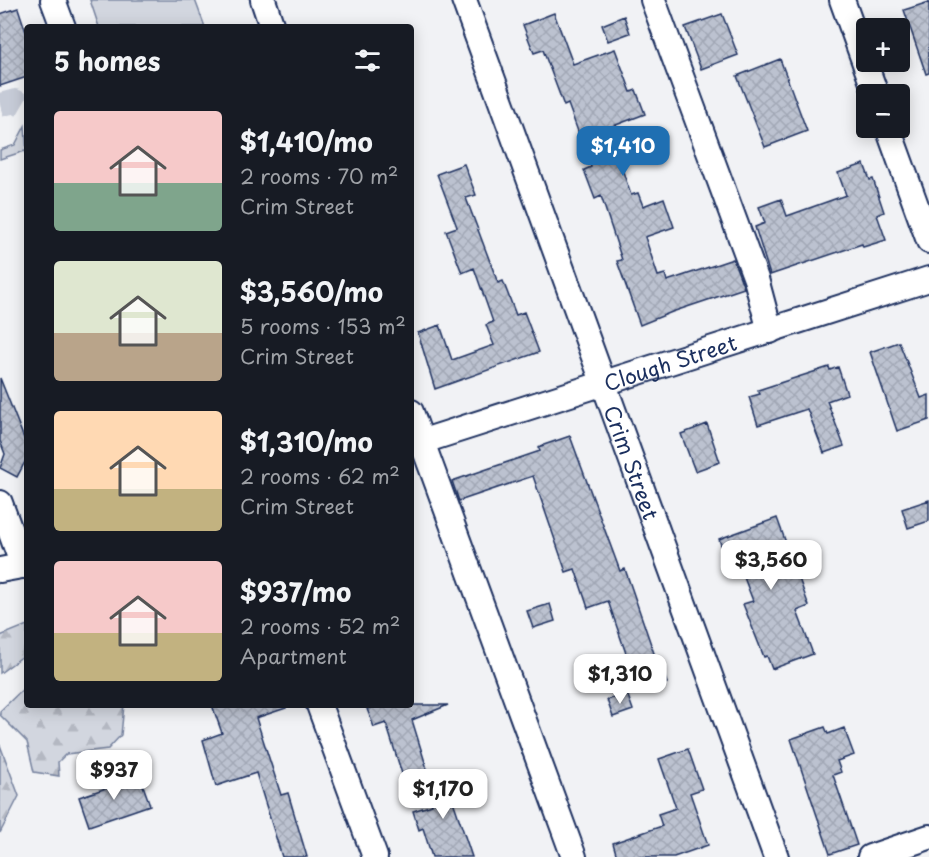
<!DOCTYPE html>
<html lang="en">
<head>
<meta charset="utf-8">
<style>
  body { margin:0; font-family:"Playpen Sans",sans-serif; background:#20242c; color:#f1f3f6; height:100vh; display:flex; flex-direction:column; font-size:22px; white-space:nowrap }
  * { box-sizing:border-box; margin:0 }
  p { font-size:20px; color:#9ea1a6 }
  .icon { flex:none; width:33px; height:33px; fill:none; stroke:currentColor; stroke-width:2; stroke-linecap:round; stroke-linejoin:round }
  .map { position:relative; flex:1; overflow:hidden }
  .sheet { position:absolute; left:24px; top:24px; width:390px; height:684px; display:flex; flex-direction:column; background:#171b24; border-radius:6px; box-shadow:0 3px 15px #0003 }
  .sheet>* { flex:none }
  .controls { position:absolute; left:856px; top:18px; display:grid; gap:12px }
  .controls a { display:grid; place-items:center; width:54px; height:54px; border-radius:6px; background:#171b24; box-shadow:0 3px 15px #0003; font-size:30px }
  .price { position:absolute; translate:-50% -51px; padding:0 14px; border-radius:12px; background:#fff; color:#222; font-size:20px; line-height:39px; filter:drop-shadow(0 2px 3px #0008) }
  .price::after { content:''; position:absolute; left:50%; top:36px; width:18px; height:14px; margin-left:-9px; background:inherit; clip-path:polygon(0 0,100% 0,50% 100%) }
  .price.on { background:#1f6fb2; color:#fff }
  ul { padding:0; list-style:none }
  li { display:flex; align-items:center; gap:18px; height:150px; padding:0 30px }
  li span { display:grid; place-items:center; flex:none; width:168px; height:120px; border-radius:6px; color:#555 }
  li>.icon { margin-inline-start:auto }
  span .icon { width:72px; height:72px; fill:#fffc; stroke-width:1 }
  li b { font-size:26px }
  h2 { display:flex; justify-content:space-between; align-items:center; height:72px; padding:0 30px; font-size:26px }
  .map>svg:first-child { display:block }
</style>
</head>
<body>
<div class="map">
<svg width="929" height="857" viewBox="0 0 929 857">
  <defs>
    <pattern id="forest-firs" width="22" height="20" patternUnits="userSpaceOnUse" patternTransform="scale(1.5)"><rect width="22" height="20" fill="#d2d6df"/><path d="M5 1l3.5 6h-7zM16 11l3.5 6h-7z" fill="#b4b8c2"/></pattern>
    <pattern id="building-cross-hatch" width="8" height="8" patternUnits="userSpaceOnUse" patternTransform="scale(1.5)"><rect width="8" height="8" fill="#bcc2d0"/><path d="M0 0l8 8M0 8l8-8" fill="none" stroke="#a1a7b5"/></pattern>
  </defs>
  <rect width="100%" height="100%" fill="#f1f2f5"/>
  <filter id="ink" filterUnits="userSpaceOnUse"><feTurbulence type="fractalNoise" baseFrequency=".0167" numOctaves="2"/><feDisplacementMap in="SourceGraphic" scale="12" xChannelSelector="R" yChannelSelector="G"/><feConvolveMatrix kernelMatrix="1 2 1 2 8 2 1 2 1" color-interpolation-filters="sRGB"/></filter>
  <g filter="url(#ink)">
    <path fill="#d2d6df" stroke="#76829e" stroke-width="1.5" d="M90 0H195L205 27H99Z
      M25 126 27 155 25 151 0 159V150L15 145Z"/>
    <path fill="url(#forest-firs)" stroke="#76829e" stroke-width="1.5" d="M27 625V663L23 656 0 673V636Z
      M27 685V705H124L121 735 108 749 66 754 58 762 59 776 34 772 27 742 0 715V711Z
      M0 745 19 796 0 833Z"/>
    <path fill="url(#building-cross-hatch)" stroke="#1b2f5e" stroke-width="1.5" d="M929 2V73L926 74 904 10Z
      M18 8 27 35V77L0 86V14Z
      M554 13 573 64 615 49 631 92 636 90 645 114 608 128 631 195 638 193 643 206 664 198 674 227 645 237 658 276 665 274 667 281 733 259 744 288 672 312 640 325 617 261 622 260 601 196 595 199 584 170 591 167 568 104 564 106 543 50 534 53 523 25Z
      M722 14 738 55 701 69 685 27Z
      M624 16 630 33 608 41 602 25Z
      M780 59 807 131 765 147 737 76Z
      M464 164 476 195 466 198 498 283 503 281 516 315 524 312 539 352 435 389 418 333 440 325 452 360 494 345 486 325 493 322 474 268 462 273 446 231 457 227 437 174Z
      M864 164 870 180 873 179 884 212 877 215 886 240 863 247 862 244 770 275 755 227 765 223 759 207 781 199 787 216 846 195 838 173Z
      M899 342 921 398 929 395V420L897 431 870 352Z
      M829 367 830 370 838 367 847 394 827 401 844 446 824 453 807 409 758 425 749 397 760 394 758 390Z
      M0 378 27 446V458L17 477 0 468 5 454 0 441Z
      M707 424 720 462 695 471 681 434Z
      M570 436 620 571 625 569 657 662 659 661 667 683 633 694 626 673 632 671 608 601 588 608 575 569 566 572 533 476 459 501 452 481 540 451 538 447Z
      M929 500V521L908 528 902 509Z
      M777 518 809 606 797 611 813 654 772 669 767 656 764 657 743 604 753 601 737 559 727 563 719 539Z
      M550 604 555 621 533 628 527 611Z
      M627 693 633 710 613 717 607 700Z
      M212 705H285L286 708 256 718 281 795 288 793 307 857H282L256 773 216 786 203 740 222 733Z
      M378 705H448L412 720 428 772 404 780 386 723 374 727 367 709Z
      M825 727 828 734 844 728 854 755 837 761 841 772 833 775 857 845 830 854 791 739Z
      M688 749 702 789 690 793 708 845 674 857H617L613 843 662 826 658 814 676 808 659 759Z
      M457 774 462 791 451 795 472 857H432L423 828 419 830 413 811 432 805 425 784Z
      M140 777 150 805 89 826 79 797Z"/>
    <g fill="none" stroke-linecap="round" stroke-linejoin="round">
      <path stroke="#c6cbd7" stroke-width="24" stroke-dasharray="24 12" stroke-linecap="butt" d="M0 105 15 101 27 108"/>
      <defs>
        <g id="minor">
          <path d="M53 0 63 27"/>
          <path d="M263 0 272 27"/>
          <path id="s1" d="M464 0 776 857"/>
          <path d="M653 0 756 279 770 331"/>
          <path d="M842 0 876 94"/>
          <path d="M888 128 929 241"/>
          <path d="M411 412 574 857"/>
          <path id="s2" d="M411 445 929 279"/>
          <path d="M0 503 23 566"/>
          <path d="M0 570 27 565"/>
          <path d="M319 705 375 857"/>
          <path d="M870 857 929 837"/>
        </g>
      </defs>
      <use href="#minor" stroke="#1b2f5e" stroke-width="28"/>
      <use href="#minor" stroke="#fff" stroke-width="24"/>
    </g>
  </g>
  <g text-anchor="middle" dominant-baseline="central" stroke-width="4.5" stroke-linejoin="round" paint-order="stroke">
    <g font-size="21" fill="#1b2f5e" stroke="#fff">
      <text stroke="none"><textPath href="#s2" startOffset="272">Clough Street</textPath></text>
      <text stroke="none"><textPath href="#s1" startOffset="492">Crim Street</textPath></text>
    </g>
  </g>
</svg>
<div class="controls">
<a>+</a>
<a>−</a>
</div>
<b class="price on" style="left:623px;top:177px">$1,410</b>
<b class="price" style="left:771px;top:591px">$3,560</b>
<b class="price" style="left:620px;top:705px">$1,310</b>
<b class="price" style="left:114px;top:801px">$937</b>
<b class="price" style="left:443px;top:820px">$1,170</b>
<section class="sheet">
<h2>5 homes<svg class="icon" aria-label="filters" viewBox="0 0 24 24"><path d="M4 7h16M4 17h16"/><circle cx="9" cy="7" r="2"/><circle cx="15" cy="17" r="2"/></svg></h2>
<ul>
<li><span style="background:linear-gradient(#f6c9c9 60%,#7fa58c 0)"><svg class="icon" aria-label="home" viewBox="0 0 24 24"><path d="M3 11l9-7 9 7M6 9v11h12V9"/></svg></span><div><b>$1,410/mo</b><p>2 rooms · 70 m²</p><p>Crim Street</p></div></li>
<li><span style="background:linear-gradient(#dfe7d0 60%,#b9a48a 0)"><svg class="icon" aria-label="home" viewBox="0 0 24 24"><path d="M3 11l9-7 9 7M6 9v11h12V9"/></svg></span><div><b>$3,560/mo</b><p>5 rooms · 153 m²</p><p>Crim Street</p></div></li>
<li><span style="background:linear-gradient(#ffd9b3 65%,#c2b280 0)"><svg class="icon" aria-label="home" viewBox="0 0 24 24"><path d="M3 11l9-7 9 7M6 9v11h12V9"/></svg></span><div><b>$1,310/mo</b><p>2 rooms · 62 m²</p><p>Crim Street</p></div></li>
<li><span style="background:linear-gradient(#f6c9c9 60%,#c2b280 0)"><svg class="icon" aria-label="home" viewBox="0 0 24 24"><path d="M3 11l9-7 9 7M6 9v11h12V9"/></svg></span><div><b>$937/mo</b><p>2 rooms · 52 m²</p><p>Apartment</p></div></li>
</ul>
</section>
</div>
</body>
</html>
